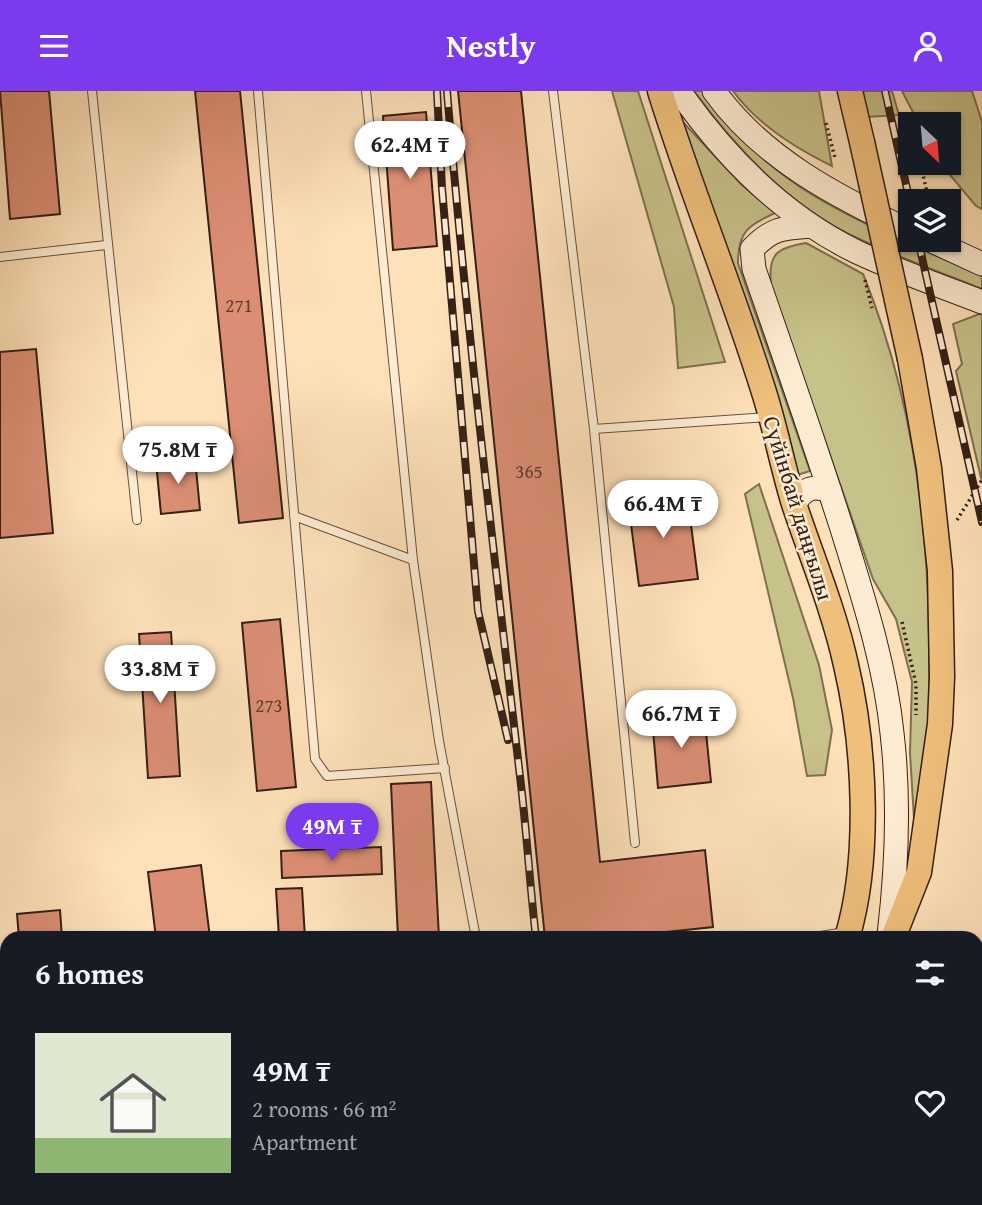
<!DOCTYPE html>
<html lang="en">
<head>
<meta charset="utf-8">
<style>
  body { margin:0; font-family:"Gentium Book Plus",serif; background:#20242c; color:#f1f3f6; height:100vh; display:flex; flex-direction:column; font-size:26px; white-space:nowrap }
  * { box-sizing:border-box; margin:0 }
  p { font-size:23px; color:#9ea1a6 }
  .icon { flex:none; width:38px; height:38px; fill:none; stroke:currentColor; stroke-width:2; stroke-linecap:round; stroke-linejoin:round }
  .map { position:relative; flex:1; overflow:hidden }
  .side { position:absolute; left:0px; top:840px; width:984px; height:275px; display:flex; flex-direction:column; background:#171b24; border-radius:21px 21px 0 0; box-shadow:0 2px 5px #0004 }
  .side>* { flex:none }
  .needle { width:46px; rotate:154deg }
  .fabs { position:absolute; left:898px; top:21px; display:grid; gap:14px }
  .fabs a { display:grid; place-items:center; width:63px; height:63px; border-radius:0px; background:#171b24; box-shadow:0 2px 5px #0004; font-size:35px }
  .price { position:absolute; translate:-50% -60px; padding:0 16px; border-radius:24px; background:#fff; color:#222; font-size:23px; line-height:46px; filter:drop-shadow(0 2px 4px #0008) }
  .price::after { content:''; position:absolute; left:50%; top:42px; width:21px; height:16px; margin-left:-10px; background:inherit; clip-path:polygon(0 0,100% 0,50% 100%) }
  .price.active { background:#7c3aed; color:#fff }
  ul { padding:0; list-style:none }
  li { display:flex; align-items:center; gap:21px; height:175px; padding:0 35px }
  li+li { border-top:2px solid #363941 }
  li span { display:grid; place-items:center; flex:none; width:196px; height:140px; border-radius:0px; color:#555 }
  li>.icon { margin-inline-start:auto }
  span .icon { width:84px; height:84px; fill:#fffc; stroke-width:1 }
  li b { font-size:30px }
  h2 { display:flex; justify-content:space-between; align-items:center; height:84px; padding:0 35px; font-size:30px }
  header { display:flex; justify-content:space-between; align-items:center; height:91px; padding:0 35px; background:#7c3aed; color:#fff; font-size:32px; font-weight:700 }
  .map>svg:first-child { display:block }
</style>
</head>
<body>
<header><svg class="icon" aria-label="menu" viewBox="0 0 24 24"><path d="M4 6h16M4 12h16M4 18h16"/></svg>Nestly<svg class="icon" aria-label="person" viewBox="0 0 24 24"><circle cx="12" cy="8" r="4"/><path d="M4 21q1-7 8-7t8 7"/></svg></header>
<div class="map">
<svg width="982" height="1114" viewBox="0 0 982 1114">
  <rect width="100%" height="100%" fill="#fee1b9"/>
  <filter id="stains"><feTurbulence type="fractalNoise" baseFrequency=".00286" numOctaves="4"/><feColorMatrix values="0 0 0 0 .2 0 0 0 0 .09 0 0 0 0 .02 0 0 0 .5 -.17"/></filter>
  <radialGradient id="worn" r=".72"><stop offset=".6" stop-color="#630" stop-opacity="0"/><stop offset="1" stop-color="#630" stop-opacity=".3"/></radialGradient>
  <path fill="#c7c18a" stroke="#7e7050" stroke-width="2" d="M612 0H638L725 271 678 277 674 216Z
    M694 0H702C732 40 769 77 811 103 865 136 925 159 982 185V198C940 181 898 166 857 147 790 116 737 58 694 0Z
    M733 0H819L832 75C795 57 757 33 733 0Z
    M860 0H892L899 24 866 26Z
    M902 0H972L982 31V118L976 115 940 72H948V33H919Z
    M680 28 742 94 775 122C748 134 738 141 738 172L810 380 797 384Z
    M806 152 863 183C910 298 928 424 929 548 929 582 930 616 927 649 925 676 919 702 914 728L910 662 912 591 896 528 873 488 771 194C768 163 776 157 806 152Z
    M979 223 982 224V391L956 280 962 273 953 233Z
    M759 393 819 574 832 639 825 684 807 685 793 607 745 403Z"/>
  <path fill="#db8e74" stroke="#351f17" stroke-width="2" d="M0 0H49L60 123 10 128Z
    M195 0H240L283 427 239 432Z
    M458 0H521L600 771 705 759 713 836 610 847H545Z
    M426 21 437 155 393 159 383 25Z
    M36 258 53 442 0 447V261Z
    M195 367 200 419 161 423 156 371Z
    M687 403 698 488 639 495 628 410Z
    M280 528 296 696 257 700 242 532Z
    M171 541 180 685 148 687 139 543Z
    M704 621 711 691 658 697 652 627Z
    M431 691 439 847H398L391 693Z
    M381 756 382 783 282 787 281 760Z
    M201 774 210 847H156L148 781Z
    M302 797 305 847H279L276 798Z
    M60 819 62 847H19L17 823Z
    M0 1061 6 1114H0Z
    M40 1108H87L88 1114H41Z
    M306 1108H351V1112L396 1108H429L430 1114H307Z"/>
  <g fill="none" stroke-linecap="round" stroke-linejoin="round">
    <defs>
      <path id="service" d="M92 0 137 429
        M258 0 315 668 327 685 445 677
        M366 0 413 469 439 650 476 847
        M553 0 594 338
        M0 166 106 154
        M294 425 413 469
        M635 752 594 338 768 326
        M807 847 846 841
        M0 982 7 981
        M462 1108V1114"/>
      <path id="tertiary" d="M705 1114 709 1108
        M804 1114 807 1108"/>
      <path id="secondary" d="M679 0C725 66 783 125 857 161 897 180 941 195 982 211
        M714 0C762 67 837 106 910 140
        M812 135C784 137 773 136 752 158L754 178C784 265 815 353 843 441 863 506 885 573 892 642 900 710 897 776 889 844
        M930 149 982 173
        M794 412C806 397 811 394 830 400"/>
      <path id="primary" d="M660 0C691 100 731 196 762 295 775 334 782 374 794 413 812 467 834 519 846 574 865 655 871 767 847 847
        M850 0 862 51
        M893 847 919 781 940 633 942 586 940 480 929 377 910 268
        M737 1114 740 1108
        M774 1114 777 1108"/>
    </defs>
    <use href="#service" stroke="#675040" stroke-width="10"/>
    <use href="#tertiary" stroke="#675040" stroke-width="22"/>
    <use href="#secondary" stroke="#351f17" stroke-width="25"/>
    <use href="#primary" stroke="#351f17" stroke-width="27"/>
    <path stroke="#351f17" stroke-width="3.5" stroke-dasharray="2 3.5" stroke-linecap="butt" d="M826 32 835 67
      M921 75 929 110
      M865 189 872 217
      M957 429 982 389
      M902 531 916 593V624"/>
    <use href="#service" stroke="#feecd2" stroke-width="8"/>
    <use href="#tertiary" stroke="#feecd2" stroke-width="19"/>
    <use href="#secondary" stroke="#feecd2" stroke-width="23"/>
    <use href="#primary" stroke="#efc07c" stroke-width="24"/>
    <defs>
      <path id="rail" d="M437 0 442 97 478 520 508 649
        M447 0C466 232 494 463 521 694 527 745 530 796 536 847
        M885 0 910 111
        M918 149 982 431
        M976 878 982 856
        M976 1034 982 1019
        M563 1108V1114
        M871 1114 874 1108
        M947 1114 950 1108"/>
    </defs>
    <use href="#rail" stroke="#351f17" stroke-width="8"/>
    <use href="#rail" stroke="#feecd2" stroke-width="5" stroke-dasharray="16" stroke-linecap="butt"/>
    <defs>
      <path id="primary-bridge" d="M862 51 910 268"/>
    </defs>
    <use href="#primary-bridge" stroke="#351f17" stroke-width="27" stroke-linecap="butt"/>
    <use href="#primary-bridge" stroke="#efc07c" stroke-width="24"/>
  </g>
  <g text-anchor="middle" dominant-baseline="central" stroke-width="5" stroke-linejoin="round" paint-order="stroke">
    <g font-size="19" fill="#5e3b2e">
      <text x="239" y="214">271</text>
      <text x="529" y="380">365</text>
      <text x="269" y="614">273</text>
    </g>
    <g font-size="23" fill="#351f17" stroke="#feecd2">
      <text transform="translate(799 417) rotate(73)">Сүйінбай даңғылы</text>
    </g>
  </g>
  <rect width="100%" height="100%" filter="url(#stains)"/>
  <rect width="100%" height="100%" fill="url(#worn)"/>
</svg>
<div class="fabs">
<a><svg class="needle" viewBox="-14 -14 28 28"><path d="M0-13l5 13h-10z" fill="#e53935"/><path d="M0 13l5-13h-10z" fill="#9ea1a6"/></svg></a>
<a><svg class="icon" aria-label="layers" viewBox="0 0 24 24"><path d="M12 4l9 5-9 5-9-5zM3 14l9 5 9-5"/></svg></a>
</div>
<b class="price" style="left:410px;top:90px">62.4M ₸</b>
<b class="price" style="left:178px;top:395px">75.8M ₸</b>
<b class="price" style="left:663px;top:449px">66.4M ₸</b>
<b class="price" style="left:160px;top:614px">33.8M ₸</b>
<b class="price" style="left:681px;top:659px">66.7M ₸</b>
<b class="price active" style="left:332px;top:772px">49M ₸</b>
<section class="side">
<h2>6 homes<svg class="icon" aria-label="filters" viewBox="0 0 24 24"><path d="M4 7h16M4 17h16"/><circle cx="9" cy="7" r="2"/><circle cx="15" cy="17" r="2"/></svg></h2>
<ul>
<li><span style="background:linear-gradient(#dfe7d0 75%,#8fb573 0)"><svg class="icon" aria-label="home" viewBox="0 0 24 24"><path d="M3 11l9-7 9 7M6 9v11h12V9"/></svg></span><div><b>49M ₸</b><p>2 rooms · 66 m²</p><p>Apartment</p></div><svg class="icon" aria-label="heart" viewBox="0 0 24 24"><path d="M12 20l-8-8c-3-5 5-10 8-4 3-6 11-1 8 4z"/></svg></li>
</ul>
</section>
</div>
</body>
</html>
